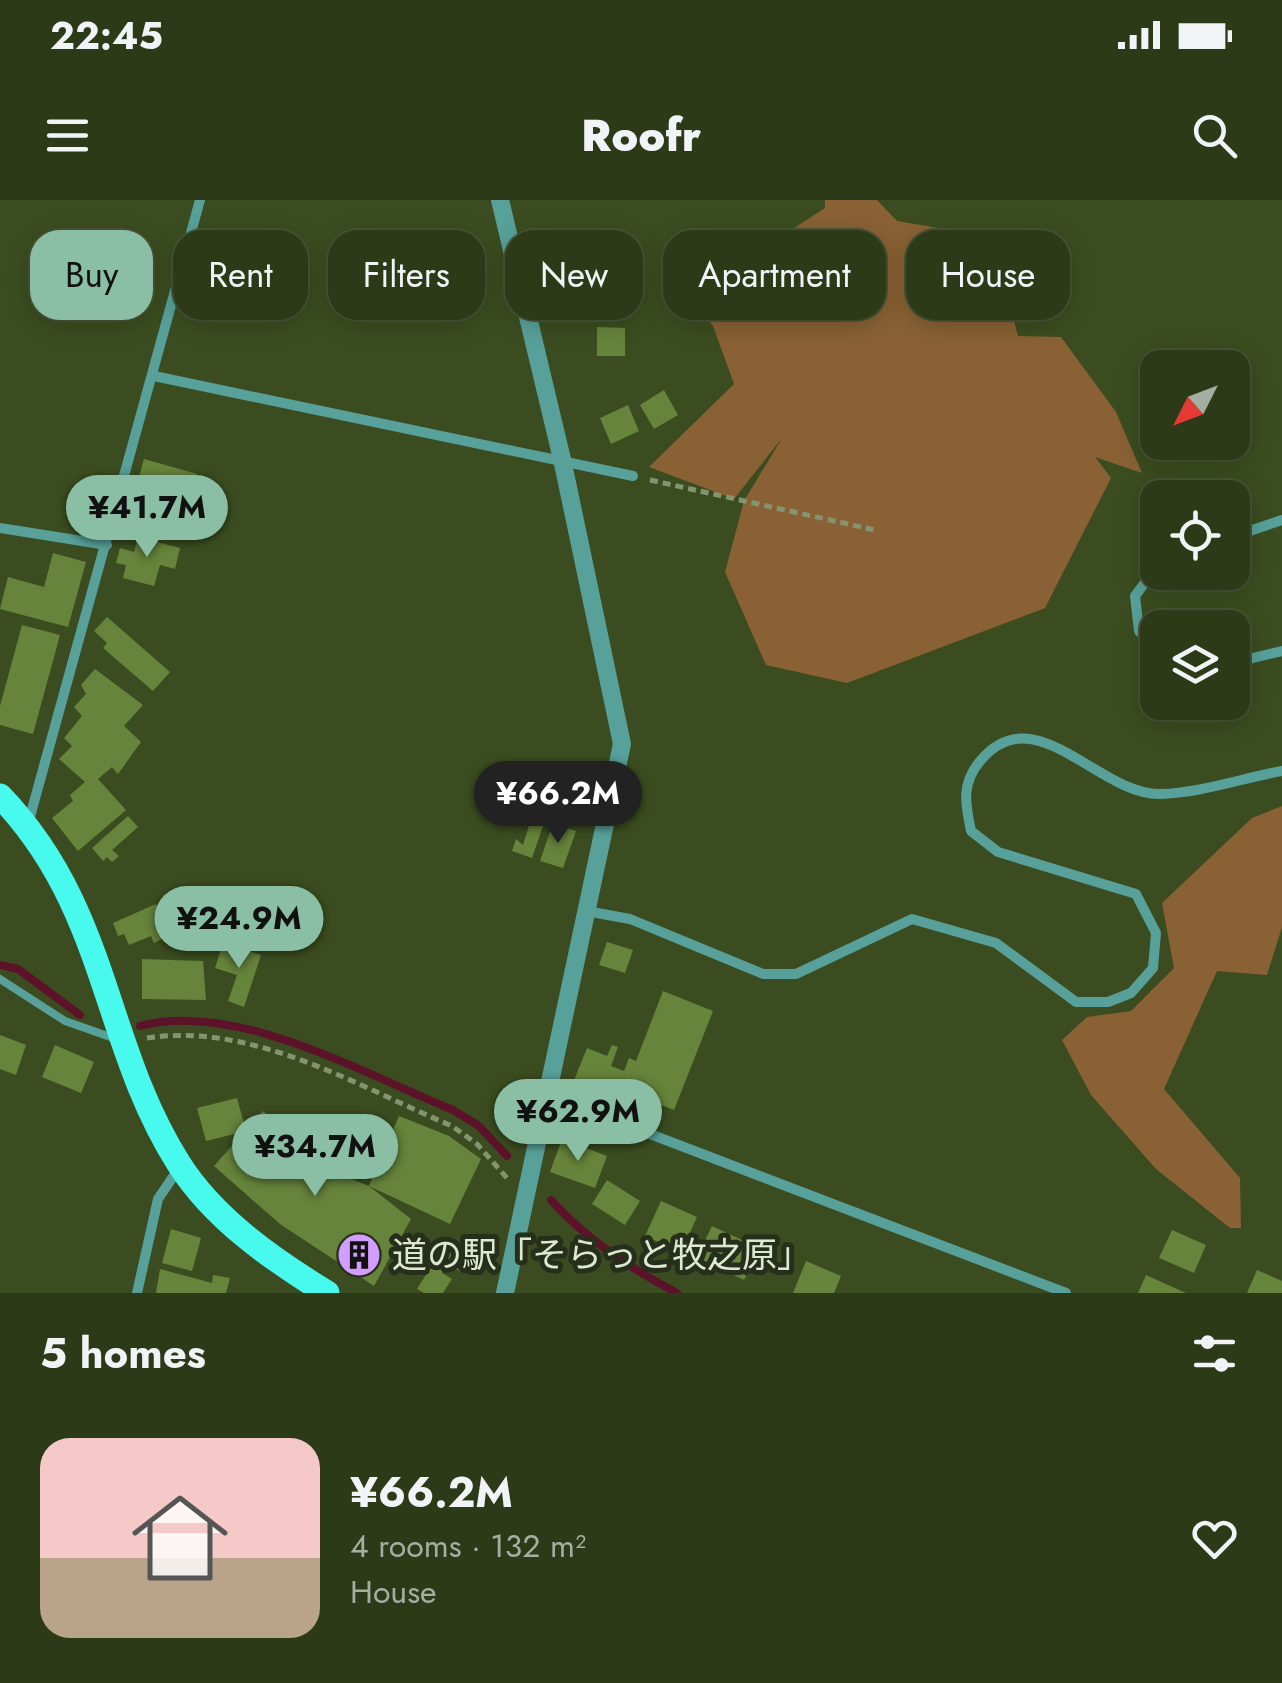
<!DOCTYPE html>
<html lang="en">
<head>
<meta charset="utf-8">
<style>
  body { margin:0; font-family:Jost,"Noto Sans JP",sans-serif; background:#384525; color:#f1f3f6; height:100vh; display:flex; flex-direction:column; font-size:38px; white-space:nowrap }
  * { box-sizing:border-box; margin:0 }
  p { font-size:32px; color:#a6ada2 }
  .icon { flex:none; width:55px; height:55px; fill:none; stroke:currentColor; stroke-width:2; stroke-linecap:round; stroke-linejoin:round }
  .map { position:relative; height:1093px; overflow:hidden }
  .sheet { display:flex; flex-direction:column; background:#2c3a18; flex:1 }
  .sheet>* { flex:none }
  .guide { position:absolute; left:30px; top:30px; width:1222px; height:90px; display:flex; gap:20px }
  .needle { width:65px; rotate:228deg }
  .buttons { position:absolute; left:1140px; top:150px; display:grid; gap:20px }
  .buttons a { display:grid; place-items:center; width:110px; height:110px; border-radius:20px; background:#2c3a18; box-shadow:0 5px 25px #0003,0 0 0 2px #485437; font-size:50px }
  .price { position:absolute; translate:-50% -85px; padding:0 22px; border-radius:35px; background:#8abfa5; color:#111; font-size:32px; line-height:65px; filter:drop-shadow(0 2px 5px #0008) }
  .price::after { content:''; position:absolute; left:50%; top:60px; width:30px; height:22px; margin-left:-15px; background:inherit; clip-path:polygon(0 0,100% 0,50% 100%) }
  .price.current { background:#222; color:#fff }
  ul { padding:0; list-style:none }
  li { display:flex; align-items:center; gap:30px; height:250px; padding:0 40px }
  li span { display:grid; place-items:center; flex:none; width:280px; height:200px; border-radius:30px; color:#555 }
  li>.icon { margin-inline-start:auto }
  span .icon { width:120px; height:120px; fill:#fffc; stroke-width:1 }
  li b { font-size:42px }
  h2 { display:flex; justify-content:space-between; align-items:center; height:120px; padding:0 40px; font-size:42px }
  .pill { padding:0 35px; border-radius:30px; background:#2c3a18; box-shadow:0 5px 25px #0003,0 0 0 2px #485437; font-size:35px; line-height:90px }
  .pill.current { background:#8abfa5; color:#111 }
  .status { display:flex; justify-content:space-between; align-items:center; height:70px; padding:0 50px; background:#2c3a18; direction:ltr }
  .status svg { height:28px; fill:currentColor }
  header { display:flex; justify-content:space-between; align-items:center; height:130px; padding:0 40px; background:#2c3a18; font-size:45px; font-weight:800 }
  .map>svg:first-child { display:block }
</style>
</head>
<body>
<div class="status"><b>22:45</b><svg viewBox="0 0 49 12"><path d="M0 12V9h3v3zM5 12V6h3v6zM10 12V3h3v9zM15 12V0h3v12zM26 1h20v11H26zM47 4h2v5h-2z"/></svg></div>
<header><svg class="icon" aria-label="menu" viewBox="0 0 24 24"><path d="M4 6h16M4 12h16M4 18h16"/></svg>Roofr<svg class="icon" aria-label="search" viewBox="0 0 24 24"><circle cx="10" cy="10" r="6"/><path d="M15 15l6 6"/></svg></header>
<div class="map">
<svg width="1282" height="1093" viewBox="0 0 1282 1093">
  <rect width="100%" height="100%" fill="#3b4d20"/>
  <path fill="#896134" d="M825 0H877L897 21 992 37 1018 136 1061 137 1116 212 1142 273 1095 257 1111 278 1045 408 847 483 766 465 725 372 744 301 782 238 734 299 649 267 734 184 713 126 689 96 825 8Z
    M1282 606V727L1267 775 1217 771 1164 889 1240 978 1241 1028H1230L1156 969 1091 895 1062 840 1087 817 1131 811 1174 768 1162 703 1252 618Z"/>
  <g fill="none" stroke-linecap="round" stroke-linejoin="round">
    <path stroke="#5c1329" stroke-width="8" d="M0 765 18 769 80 815
      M140 826C236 800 364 874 453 910L479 926 507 956
      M551 1000C587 1040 630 1068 677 1093"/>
  </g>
  <path fill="#66843b" d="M597 127 625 128V156H597Z
    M664 190 678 215 654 229 640 205Z
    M628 205 639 231 611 244 600 218Z
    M144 259 197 274 187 309 167 303 164 312 185 319 179 336 137 323 149 284 138 281Z
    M138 337 180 348 175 369 160 365 154 386 123 378 126 365 116 363 120 348 134 352Z
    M53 353 86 362 68 427 0 409 8 377 44 387Z
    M107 417 170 472 153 491 103 448 107 443 94 431Z
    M22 425 60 435 33 534 0 525V506Z
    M95 469 143 505 124 526 141 542 118 574 112 567 98 579 126 610 78 651 52 618 73 601 70 595 85 582 59 559 72 546 64 538 82 516 74 507 86 494 81 485Z
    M128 616 138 627 112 650 119 656 112 662 107 657 103 661 92 648Z
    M532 616 545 620 532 658 512 651 516 639 523 645Z
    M553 623 576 631 563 668 540 661Z
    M156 704 170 735 154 743 151 736 129 745 124 734 118 736 113 723Z
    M607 742 633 750 625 773 599 765Z
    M223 743 261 755 244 807 228 801 237 775 215 768Z
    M142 759 203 761 206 800 142 799Z
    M663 791 713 811 674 910 631 893 624 912 570 890 587 848 607 856 612 845 618 847 611 866 624 871 629 858 636 861Z
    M0 835 26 845 16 875 0 869Z
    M55 845 94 862 81 893 42 877Z
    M237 898 246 931 206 941 197 908Z
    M263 911 329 970 369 986 411 1019 374 1086 280 1024 214 966Z
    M399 916 449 936 481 959 450 1024 369 986Z
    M562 939 607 956 595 988 550 972Z
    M607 980 640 1001 625 1025 592 1004Z
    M661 1001 697 1017 681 1052 645 1036Z
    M712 1026 759 1048 744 1080 697 1057Z
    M171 1029 201 1038 192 1071 162 1063Z
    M1172 1030 1206 1045 1194 1073 1159 1058Z
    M445 1042 470 1057 461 1072 447 1064 442 1073 452 1079 443 1093H424L417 1089 437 1057 431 1053 437 1043 443 1046Z
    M806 1061 841 1076 834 1093H793Z
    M160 1069 212 1083 213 1075 230 1078 226 1093H156Z
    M1257 1070 1282 1081V1093H1247Z
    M1146 1075 1186 1093H1138Z"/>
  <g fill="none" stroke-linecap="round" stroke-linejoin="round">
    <path stroke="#859470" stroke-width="5" stroke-dasharray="8 5" stroke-linecap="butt" d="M650 280 875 330
      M147 838C253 822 357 886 452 926L477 944 507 978"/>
    <path stroke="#57a19a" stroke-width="8" d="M0 779 65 821 119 840"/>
    <path stroke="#57a19a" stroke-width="10" d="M154 176 633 276
      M0 328 107 345
      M1232 337 1282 320
      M1158 365 1135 396 1139 431 1158 449
      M1232 463 1282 451
      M28 624 200 0
      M586 711 630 719 763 774H796L912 719 996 743 1076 802H1108L1131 793 1153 768 1156 733 1136 694 998 652 971 631C965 603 961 583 981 560 1035 496 1099 595 1160 594 1200 593 1243 578 1282 571
      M548 895 1066 1093
      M137 1093 158 999 179 968"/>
    <path stroke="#57a19a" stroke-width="18" d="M500 0 562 259 622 544 505 1093"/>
    <path stroke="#48faed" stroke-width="25" d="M0 596C109 709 102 843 179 964 214 1019 272 1059 327 1093"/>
  </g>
  <defs>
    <symbol id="building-disc" viewBox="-11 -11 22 22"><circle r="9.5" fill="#d19dfe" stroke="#272f1c"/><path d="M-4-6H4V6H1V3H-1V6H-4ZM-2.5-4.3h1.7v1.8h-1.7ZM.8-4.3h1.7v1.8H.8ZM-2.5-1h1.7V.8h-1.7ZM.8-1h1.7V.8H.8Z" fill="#111"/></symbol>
  </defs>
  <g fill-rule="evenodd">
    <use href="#building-disc" x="334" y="1030" width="50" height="50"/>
  </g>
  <g text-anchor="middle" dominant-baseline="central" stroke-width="10" stroke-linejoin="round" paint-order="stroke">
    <g font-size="35" fill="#dde9d0" stroke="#272f1c" text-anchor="start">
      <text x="392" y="1055">道の駅「そらっと牧之原」</text>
    </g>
  </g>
</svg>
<div class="buttons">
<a><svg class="needle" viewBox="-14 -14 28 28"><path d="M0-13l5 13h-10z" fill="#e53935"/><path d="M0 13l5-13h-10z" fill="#a6ada2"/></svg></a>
<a><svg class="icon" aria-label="locate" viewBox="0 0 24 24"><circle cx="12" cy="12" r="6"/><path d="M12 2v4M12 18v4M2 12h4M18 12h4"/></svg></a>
<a><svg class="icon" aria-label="layers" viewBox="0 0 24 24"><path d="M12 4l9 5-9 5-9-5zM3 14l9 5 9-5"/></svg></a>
</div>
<b class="price" style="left:147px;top:360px">¥41.7M</b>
<b class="price current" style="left:558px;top:646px">¥66.2M</b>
<b class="price" style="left:239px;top:771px">¥24.9M</b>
<b class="price" style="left:578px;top:964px">¥62.9M</b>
<b class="price" style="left:315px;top:999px">¥34.7M</b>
<div class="guide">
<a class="pill current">Buy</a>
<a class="pill">Rent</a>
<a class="pill">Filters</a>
<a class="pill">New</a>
<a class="pill">Apartment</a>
<a class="pill">House</a>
</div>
</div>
<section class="sheet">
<h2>5 homes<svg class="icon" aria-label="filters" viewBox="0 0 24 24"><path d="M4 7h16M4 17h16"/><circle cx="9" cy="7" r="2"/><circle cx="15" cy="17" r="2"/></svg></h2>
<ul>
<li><span style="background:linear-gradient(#f6c9c9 60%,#b9a48a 0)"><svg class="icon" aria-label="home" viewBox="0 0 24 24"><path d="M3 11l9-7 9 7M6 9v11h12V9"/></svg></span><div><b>¥66.2M</b><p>4 rooms · 132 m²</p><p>House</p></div><svg class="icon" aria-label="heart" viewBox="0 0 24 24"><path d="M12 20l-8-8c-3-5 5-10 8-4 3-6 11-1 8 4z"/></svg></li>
</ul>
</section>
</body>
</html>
